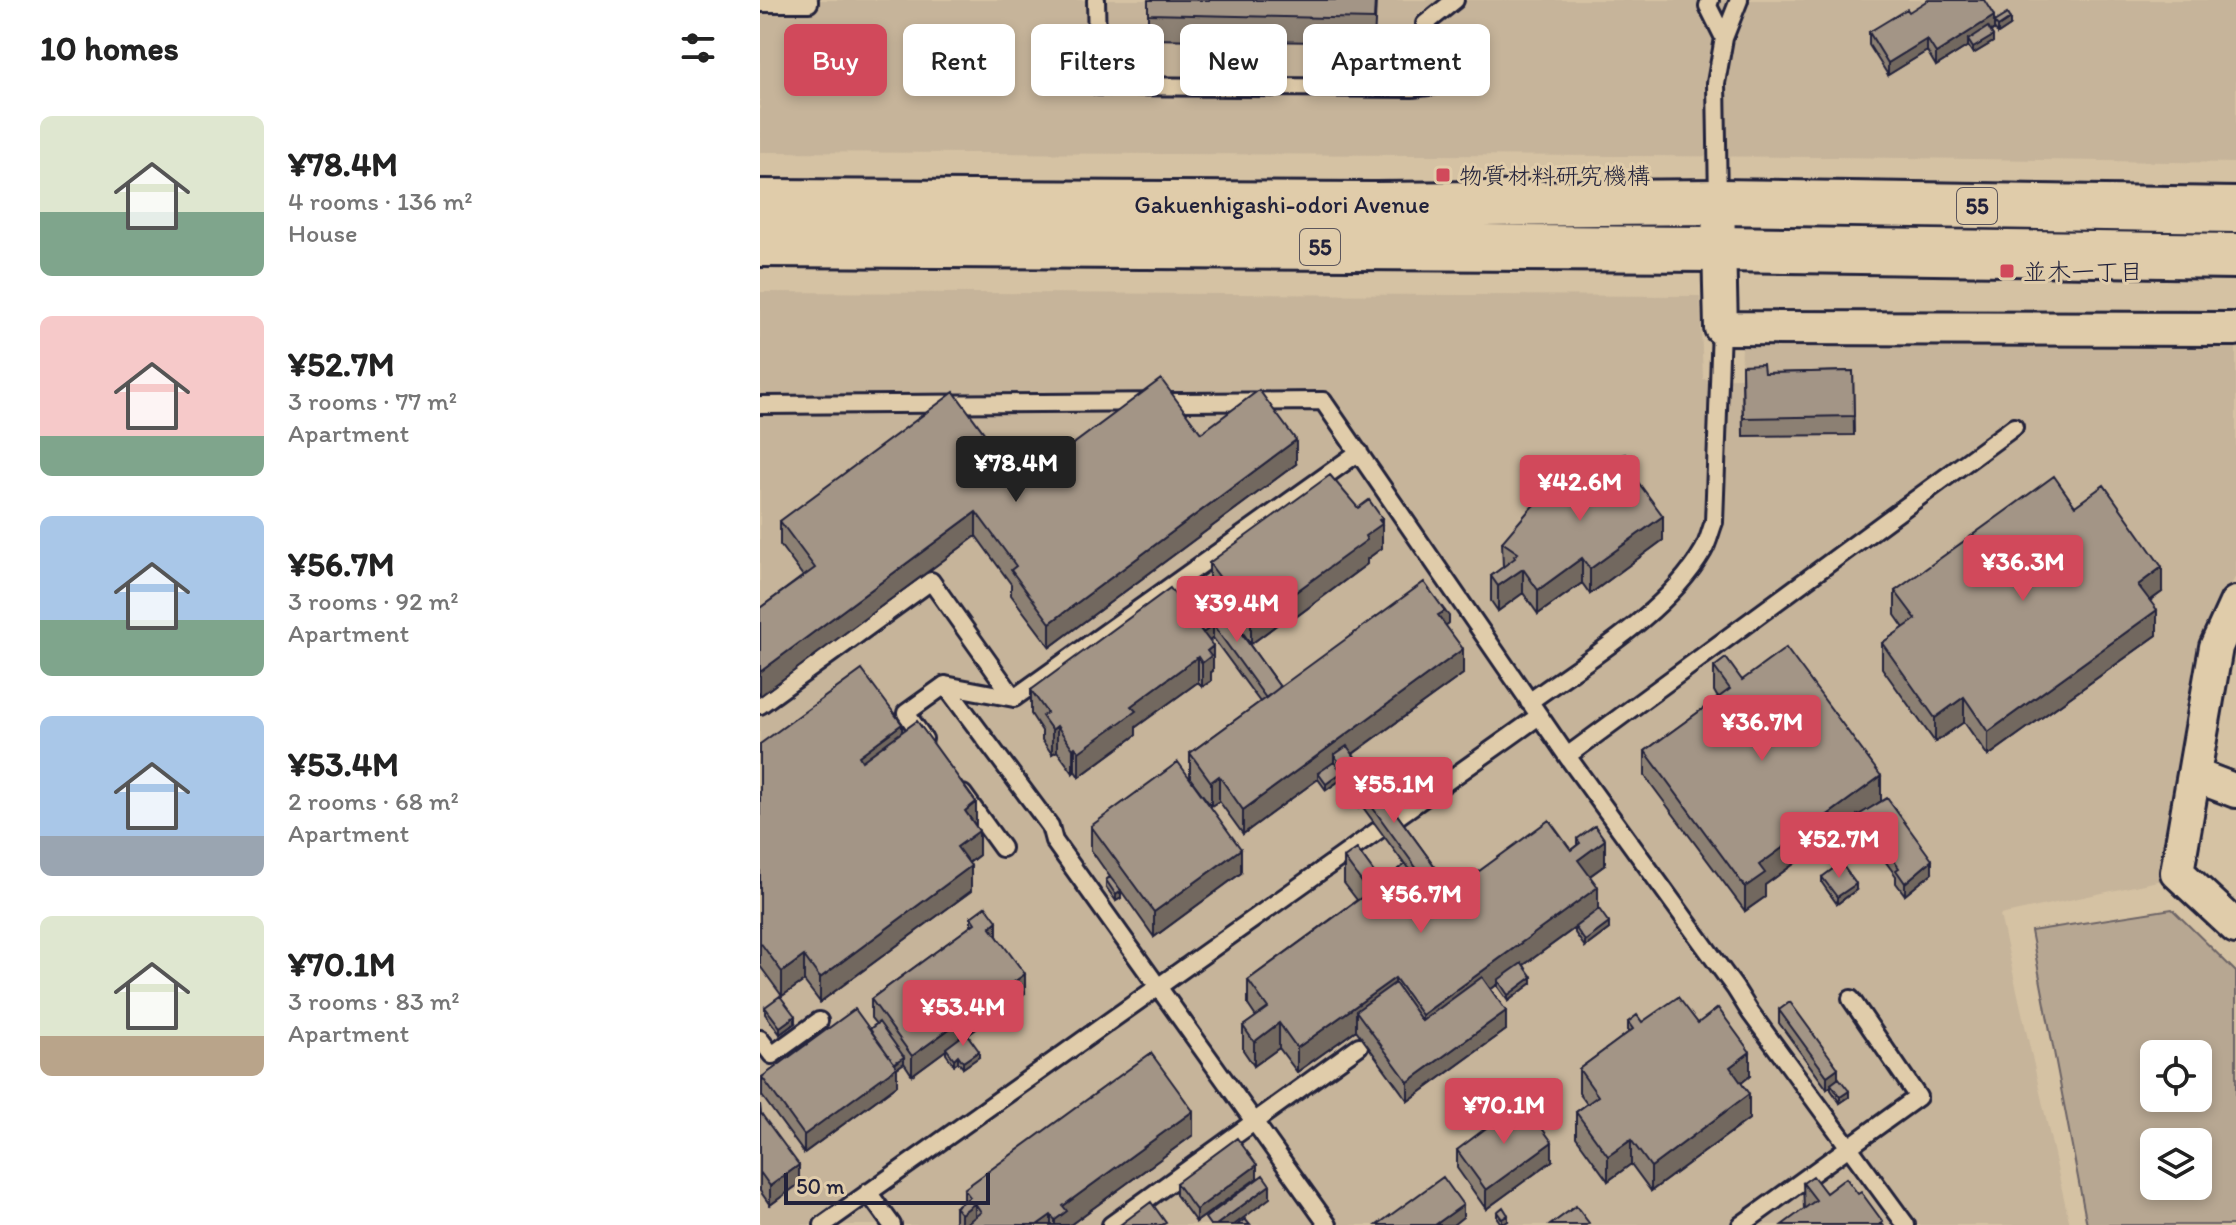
<!DOCTYPE html>
<html lang="en">
<head>
<meta charset="utf-8">
<style>
  body { margin:0; font-family:Itim,"Klee One",sans-serif; background:#f6f6f6; color:#222; height:100vh; display:flex; flex-direction:column; font-size:30px; white-space:nowrap }
  * { box-sizing:border-box; margin:0 }
  p { font-size:26px; color:#767676 }
  .icon { flex:none; width:44px; height:44px; fill:none; stroke:currentColor; stroke-width:2; stroke-linecap:round; stroke-linejoin:round }
  .map { position:relative; flex:1; overflow:hidden }
  .side { display:flex; flex-direction:column; background:#fff; width:760px }
  .side>* { flex:none }
  .banner { position:absolute; left:24px; top:24px; width:760px; height:72px; display:flex; gap:16px }
  .buttons { position:absolute; left:1380px; top:1040px; display:grid; gap:16px }
  .buttons a { display:grid; place-items:center; width:72px; height:72px; border-radius:12px; background:#fff; box-shadow:0 4px 12px #0003; font-size:40px }
  .scale { position:absolute; left:24px; bottom:20px; width:206px; box-sizing:border-box; padding-left:8px; border:4px solid #22223b; border-top:0; font-size:22px; line-height:28px; white-space:nowrap; color:#22223b; -webkit-text-stroke:6px #e0ccaa; paint-order:stroke }
  .price { position:absolute; translate:-50% -68px; padding:0 18px; border-radius:8px; background:#d1495b; color:#fff; font-size:26px; line-height:52px; filter:drop-shadow(0 2px 4px #0008) }
  .price::after { content:''; position:absolute; left:50%; top:48px; width:24px; height:18px; margin-left:-12px; background:inherit; clip-path:polygon(0 0,100% 0,50% 100%) }
  .price.on { background:#222; color:#fff }
  ul { padding:0; list-style:none }
  li { display:flex; align-items:center; gap:24px; height:200px; padding:0 40px }
  li span { display:grid; place-items:center; flex:none; width:224px; height:160px; border-radius:12px; color:#555 }
  li>.icon { margin-inline-start:auto }
  span .icon { width:96px; height:96px; fill:#fffc; stroke-width:1 }
  li b { font-size:34px }
  h2 { display:flex; justify-content:space-between; align-items:center; height:96px; padding:0 40px; font-size:34px }
  .pill { padding:0 28px; border-radius:12px; background:#fff; box-shadow:0 4px 12px #0003; font-size:28px; line-height:72px }
  .pill.on { background:#d1495b; color:#fff }
  main { display:flex; flex:1; min-height:0 }
  .map>svg:first-child { display:block }
</style>
</head>
<body>
<main>
<section class="side">
<h2>10 homes<svg class="icon" aria-label="filters" viewBox="0 0 24 24"><path d="M4 7h16M4 17h16"/><circle cx="9" cy="7" r="2"/><circle cx="15" cy="17" r="2"/></svg></h2>
<ul>
<li><span style="background:linear-gradient(#dfe7d0 60%,#7fa58c 0)"><svg class="icon" aria-label="home" viewBox="0 0 24 24"><path d="M3 11l9-7 9 7M6 9v11h12V9"/></svg></span><div><b>¥78.4M</b><p>4 rooms · 136 m²</p><p>House</p></div></li>
<li><span style="background:linear-gradient(#f6c9c9 75%,#7fa58c 0)"><svg class="icon" aria-label="home" viewBox="0 0 24 24"><path d="M3 11l9-7 9 7M6 9v11h12V9"/></svg></span><div><b>¥52.7M</b><p>3 rooms · 77 m²</p><p>Apartment</p></div></li>
<li><span style="background:linear-gradient(#a9c7e8 65%,#7fa58c 0)"><svg class="icon" aria-label="home" viewBox="0 0 24 24"><path d="M3 11l9-7 9 7M6 9v11h12V9"/></svg></span><div><b>¥56.7M</b><p>3 rooms · 92 m²</p><p>Apartment</p></div></li>
<li><span style="background:linear-gradient(#a9c7e8 75%,#9aa5b1 0)"><svg class="icon" aria-label="home" viewBox="0 0 24 24"><path d="M3 11l9-7 9 7M6 9v11h12V9"/></svg></span><div><b>¥53.4M</b><p>2 rooms · 68 m²</p><p>Apartment</p></div></li>
<li><span style="background:linear-gradient(#dfe7d0 75%,#b9a48a 0)"><svg class="icon" aria-label="home" viewBox="0 0 24 24"><path d="M3 11l9-7 9 7M6 9v11h12V9"/></svg></span><div><b>¥70.1M</b><p>3 rooms · 83 m²</p><p>Apartment</p></div></li>
</ul>
</section>
<div class="map">
<svg width="1476" height="1225" viewBox="0 0 1476 1225">
  <rect width="100%" height="100%" fill="#d5c2a3"/>
  <filter id="ink" filterUnits="userSpaceOnUse"><feTurbulence type="fractalNoise" baseFrequency=".0125" numOctaves="2"/><feDisplacementMap in="SourceGraphic" scale="16" xChannelSelector="R" yChannelSelector="G"/><feConvolveMatrix kernelMatrix="1 2 1 2 8 2 1 2 1" color-interpolation-filters="sRGB"/></filter>
  <g filter="url(#ink)">
    <path fill="#c6b49a" d="M0 0H1476V163L1075 157 0 152Z
      M0 292 940 296 943 379 981 378 982 343 1476 339V575L1444 643 1407 879 1240 915 1310 1225H0Z"/>
    <path fill="#b7a792" stroke="#6c6466" stroke-width="2" fill-rule="evenodd" d="M1412 909 1476 972V1225H1327L1271 931ZM1394 1054H1438V1098H1394ZM1394 1142H1438V1186H1394Z"/>
    <g fill="none" stroke-linecap="round" stroke-linejoin="round">
      <defs>
        <path id="service" d="M336 0 338 86 652 88 677 85 665 24 695 0
          M950 0 948 6 964 38 979 0
          M0 3H49V0
          M958 200 956 83 964 38
          M0 405 563 401 807 756 975 988 990 1012 1146 1225
          M185 685 290 826 294 841 568 1225
          M769 702C825 661 908 612 943 551 948 543 950 532 954 522L961 328
          M0 705 171 581 254 698
          M164 739 146 713 185 685 254 698 599 452
          M807 756 1254 427
          M203 794 242 848
          M0 1039 12 1055 59 1021
          M108 1192 132 1225
          M63 1225 779 716
          M351 1225 599 1046
          M981 1225 1158 1097 1091 999"/>
        <path id="minor" d="M958 202 961 328 1476 329
          M1476 603 1456 647 1417 872 1476 927
          M1434 775 1476 791"/>
        <path id="primary" d="M0 202 615 205 958 202 1476 210
          M0 244 960 249 1476 256"/>
      </defs>
      <use href="#service" stroke="#22223b" stroke-width="22"/>
      <use href="#minor" stroke="#22223b" stroke-width="38"/>
      <use href="#primary" stroke="#22223b" stroke-width="50"/>
      <use href="#service" stroke="#e0ccaa" stroke-width="16"/>
      <use href="#minor" stroke="#e0ccaa" stroke-width="32"/>
      <use href="#primary" stroke="#e0ccaa" stroke-width="44"/>
    </g>
    <path fill="#8c8073" stroke="#22223b" stroke-width="2" d="M388 0H616L614 43 388 39Z
      M1149 12 1234 22 1250 26 1238 34 1234 29 1231 32 1233 42 1213 54 1208 46 1176 66 1167 51 1128 75 1109 45V32Z
      M982 365 1004 373 1093 371 1094 435 983 436Z
      M441 433 536 464 290 647 251 595V584L216 536 0 696V608L43 576 20 545V521L261 483Z
      M811 477 871 480 903 540 830 594 822 583 778 614 763 593 738 611 731 601V576L743 567 742 542 788 504V494L811 486Z
      M1315 506 1402 592 1390 601 1397 635 1228 756 1204 722 1175 742 1122 668V643L1144 628 1135 615V591Z
      M598 508 622 518V548L607 559V564L533 619 530 615 491 644 475 622 474 623 520 687 689 623 685 625 703 674 593 754 692 890 811 850 817 845V839L845 865 830 876 838 910 849 929 825 947 815 933V928L764 965 772 983 748 1001 738 987V984L730 990 746 1030 648 1101 596 1030 537 1072 519 1048 494 1066 483 1050V1026L496 1017 488 1005V980L597 900 584 883V858L621 882 645 865 602 806 599 808 590 795V790L582 779 566 790 558 779 483 834 459 801 451 806 430 778V753L500 702 453 638 449 641 453 671 451 672V681L442 687 438 682 376 727V735L319 777 315 771 313 773 297 751 292 754 282 740V731L271 714V690L433 619 437 616 431 608V602L455 603 459 600 449 587V563Z
      M954 667 982 680 1121 801 1114 806 1172 873 1145 895 1136 883V876L1109 839 1106 841 1097 828V818L1005 885V897L985 911 885 776V751L958 698 954 691Z
      M142 732 216 826 219 855 209 863 211 891 60 1002 44 981 22 996 0 966V744Z
      M331 826 481 873 394 937 357 885 361 898 356 901 346 887V880L350 877 331 850Z
      M1062 877 1096 890 1077 904 1062 883Z
      M211 917 237 936 265 993 208 1035 219 1057 203 1068 198 1062 194 1065 186 1054V1050L152 1075 144 1063 137 1068V1085L44 1153 2 1096V1077L110 1029 116 1024 111 1018V999L211 926Z
      M5 1007 35 1023 20 1034 5 1014Z
      M1019 1010 1078 1078 1089 1097 1080 1103 1071 1090V1086L1067 1089 1019 1023Z
      M868 1022 938 1023 990 1076 981 1083 989 1119 891 1191 871 1164 848 1181 816 1137V1112L827 1104 819 1093V1069L868 1033Z
      M0 1104 1 1113 39 1184 10 1205 0 1191Z
      M433 1135 310 1225H195V1207L204 1201V1189Z
      M697 1150 792 1161 726 1209 697 1168Z
      M497 1178 436 1222 416 1195V1183Z
      M1043 1183 1066 1193 1098 1194 1123 1225 1044 1209Z
      M737 1212 748 1221 742 1225 737 1218Z"/>
    <path fill="#72685e" stroke="#22223b" stroke-width="2" d="M1234 16V29L1211 44 1208 40V46L1176 66V53Z
      M1250 19V26L1238 34V27Z
      M1233 36V42L1213 54V48Z
      M1167 39V51L1128 75V63Z
      M536 440V464L290 647V623Z
      M216 512V536L0 696V672Z
      M903 516V540L830 594V569Z
      M622 518V548L607 559V564L533 619V594L605 536Z
      M822 558V583L778 614V590Z
      M1402 567V592L1378 609V585Z
      M763 569V593L738 611V586Z
      M530 590V615L491 644V619Z
      M475 610V622L468 628V615Z
      M1397 610V635L1228 756V732Z
      M685 611 689 616V623L685 626 678 615Z
      M453 625V638L438 650V637Z
      M453 646V671L451 672V681L442 687V663L447 651Z
      M703 649V674L580 763 574 755V768L558 773V779L483 834V810Z
      M438 657V682L376 727V735L319 777V752L371 706Z
      M1204 697V722L1175 742V718Z
      M142 724V749L99 781V756Z
      M297 726V751L292 754V730Z
      M315 747V771L313 773V749Z
      M582 772V779L566 790V784Z
      M459 776V801L451 806V782Z
      M1121 776V801L1098 817 1097 816V818L1005 885V897L985 911V887L999 865Z
      M602 793V806L599 808V795Z
      M216 802V826L205 811Z
      M1109 826V839L1106 841V828Z
      M219 831V855L197 871V847Z
      M845 840V865L818 884V860Z
      M481 849V873L394 937V912Z
      M1172 860V873L1145 895V883Z
      M211 866V891L60 1002V978Z
      M1096 884V890L1077 904V897Z
      M838 887V911L739 983 738 980V984L662 1039V1015Z
      M361 891V898L356 901V895Z
      M237 921V940L230 927Z
      M849 923V929L825 947V941Z
      M44 956V981L22 996V972Z
      M265 974V993L187 1050 186 1048V1050L152 1075V1056Z
      M772 977V983L748 1001V995Z
      M635 978V1002L596 1011V1030L537 1072V1048Z
      M746 1011V1030L648 1101V1082Z
      M35 1016V1023L20 1034V1027Z
      M519 1023V1048L494 1066V1042Z
      M219 1051V1057L203 1068V1062Z
      M990 1052V1076L970 1092V1067Z
      M198 1055V1062L194 1065V1059Z
      M144 1057V1063L137 1068V1085L44 1153V1135Z
      M1078 1068V1081L1071 1084V1086L1067 1089V1076Z
      M1089 1091V1097L1080 1103V1097Z
      M989 1094V1119L891 1191V1167Z
      M433 1111V1135L310 1225H295V1220L303 1206Z
      M871 1140V1164L848 1181V1156Z
      M792 1142V1161L726 1209V1190Z
      M39 1165V1184L10 1205V1186Z
      M497 1165V1178L436 1222V1210Z
      M510 1185V1198L474 1225H456Z
      M215 1203V1225L207 1223V1225H201V1214Z
      M703 1205V1217L693 1225H675Z
      M291 1215V1225H277Z
      M748 1215V1221L742 1225V1219Z"/>
    <path fill="#a39586" stroke="#22223b" stroke-width="2" d="M388 0H615L614 19 388 14Z
      M1168 0H1224L1234 16 1176 53 1167 39 1128 63 1109 32 1147 9 1149 12Z
      M1247 14 1250 19 1238 27 1234 22Z
      M1228 27 1233 36 1213 48 1208 40Z
      M1003 364 1004 373 1093 371 1094 416 983 418 982 365Z
      M401 379 441 433 499 390 536 440 290 623 251 570 256 566 216 512 0 672V608L55 568 20 521 194 392 261 483Z
      M865 454 871 480 875 478 903 516 830 569 822 558 778 590 763 569 738 586 731 576 755 558 754 556 758 553 742 542 770 509 781 498 787 504 792 500 788 494 805 481 810 488 816 483 811 477 838 462Z
      M570 475 598 508 609 500 622 518 619 520 622 524 605 536 607 540 533 594 530 590 491 619 449 563Z
      M1294 476 1315 506 1344 485 1402 567 1378 585 1397 610 1228 732 1204 697 1175 718 1122 643 1156 619 1135 591Z
      M664 582 685 611 678 615 703 649 483 810 459 776 451 782 430 753Z
      M410 588 453 646 447 651 451 656 442 663 438 657 371 706 376 711 319 752 315 747 313 749 297 726 292 730 282 716 287 713 271 690Z
      M446 591 455 603 440 614 431 602Z
      M465 596 475 610 468 615 520 687 506 698 453 625 443 633 433 619Z
      M1026 648 1121 776 999 865 1005 873 985 887 885 751 970 689 954 667 966 658 982 680Z
      M102 670 142 724 99 756 102 761 157 721 216 802 205 811 219 831 197 847 211 866 60 978 44 956 22 972 0 942V744Z
      M587 746 692 890 674 904 670 899 676 894 675 893 672 895 662 882 665 880 602 793 599 795 590 783 593 781 574 755Z
      M418 762 481 849 394 912 331 826Z
      M574 762 582 772 566 784 558 773Z
      M1127 798 1172 860 1145 883 1136 870 1139 868 1109 826 1106 828 1097 816Z
      M789 820 811 850 820 843 817 839 835 826 845 840 818 860 838 887 662 1015 635 978 537 1048 519 1023 494 1042 483 1026 508 1008 488 980 609 892 584 858 597 849 621 882 646 864 674 904Z
      M1081 863 1096 884 1077 897 1062 877Z
      M350 877 361 891 356 895 346 880Z
      M226 906 237 921 230 927 265 974 152 1056 111 999 215 923 211 917Z
      M839 909 849 923 825 941 815 927Z
      M762 963 772 977 748 995 738 980Z
      M722 977 746 1011 648 1082 596 1011 635 983 662 1021Z
      M20 996 35 1016 20 1027 5 1007Z
      M918 997 938 1023 958 1008 990 1052 970 1067 989 1094 891 1167 871 1140 848 1156 816 1112 838 1096 819 1069 873 1029 868 1022 877 1015 882 1022Z
      M1030 1002 1078 1068 1067 1076 1019 1010Z
      M95 1009 137 1067 44 1135 2 1077Z
      M119 1022 144 1057 134 1063 110 1029Z
      M206 1033 219 1051 203 1062 198 1055 194 1059 186 1048Z
      M391 1053 433 1111 303 1206 307 1211 295 1220 291 1215 277 1225H209L207 1223 221 1212 215 1203 201 1214 195 1207 210 1197 204 1189Z
      M1079 1078 1089 1091 1080 1097 1071 1084Z
      M762 1101 792 1142 726 1190 697 1150Z
      M0 1112 39 1165 10 1186 0 1172Z
      M477 1138 497 1165 436 1210 416 1183Z
      M503 1175 510 1185 456 1225H450L445 1218Z
      M1053 1176 1066 1193 1086 1178 1098 1194 1101 1192 1123 1222 1120 1224 1121 1225H1022L1056 1200 1043 1183Z
      M683 1177 703 1205 675 1225H617Z
      M391 1202 406 1223 402 1225H360Z
      M816 1206 829 1223 826 1225H790Z
      M743 1207 748 1215 742 1219 737 1212Z
      M485 1219 490 1225H477Z"/>
  </g>
  <g fill="#d1495b" stroke="#e0ccaa" stroke-width="3">
    <rect x="675" y="167" width="16" height="16" rx="4"/>
    <rect x="1239" y="263" width="16" height="16" rx="4"/>
  </g>
  <g text-anchor="middle" dominant-baseline="central" stroke-width="6" stroke-linejoin="round" paint-order="stroke">
    <g fill="#e0ccaa" stroke="#5b555c" stroke-width="2">
      <rect x="1197" y="188" width="40" height="36" rx="6"/>
      <rect x="540" y="229" width="40" height="36" rx="6"/>
    </g>
    <g font-size="22" font-weight="bold" fill="#22223b">
      <text x="1217" y="206">55</text>
      <text x="560" y="247">55</text>
    </g>
    <g font-size="24" fill="#22223b" stroke="#e0ccaa" text-anchor="start">
      <text x="699" y="175">物質材料研究機構</text>
      <text x="1263" y="271">並木一丁目</text>
    </g>
    <g font-size="24" fill="#22223b" stroke="#e0ccaa">
      <text x="522" y="204">Gakuenhigashi-odori Avenue</text>
    </g>
  </g>
</svg>
<div class="buttons">
<a><svg class="icon" aria-label="locate" viewBox="0 0 24 24"><circle cx="12" cy="12" r="6"/><path d="M12 2v4M12 18v4M2 12h4M18 12h4"/></svg></a>
<a><svg class="icon" aria-label="layers" viewBox="0 0 24 24"><path d="M12 4l9 5-9 5-9-5zM3 14l9 5 9-5"/></svg></a>
</div>
<div class="scale">50 m</div>
<b class="price on" style="left:256px;top:504px">¥78.4M</b>
<b class="price" style="left:820px;top:523px">¥42.6M</b>
<b class="price" style="left:1263px;top:603px">¥36.3M</b>
<b class="price" style="left:477px;top:644px">¥39.4M</b>
<b class="price" style="left:1002px;top:763px">¥36.7M</b>
<b class="price" style="left:634px;top:825px">¥55.1M</b>
<b class="price" style="left:1079px;top:880px">¥52.7M</b>
<b class="price" style="left:661px;top:935px">¥56.7M</b>
<b class="price" style="left:203px;top:1048px">¥53.4M</b>
<b class="price" style="left:744px;top:1146px">¥70.1M</b>
<div class="banner">
<a class="pill on">Buy</a>
<a class="pill">Rent</a>
<a class="pill">Filters</a>
<a class="pill">New</a>
<a class="pill">Apartment</a>
</div>
</div>
</main>
</body>
</html>
